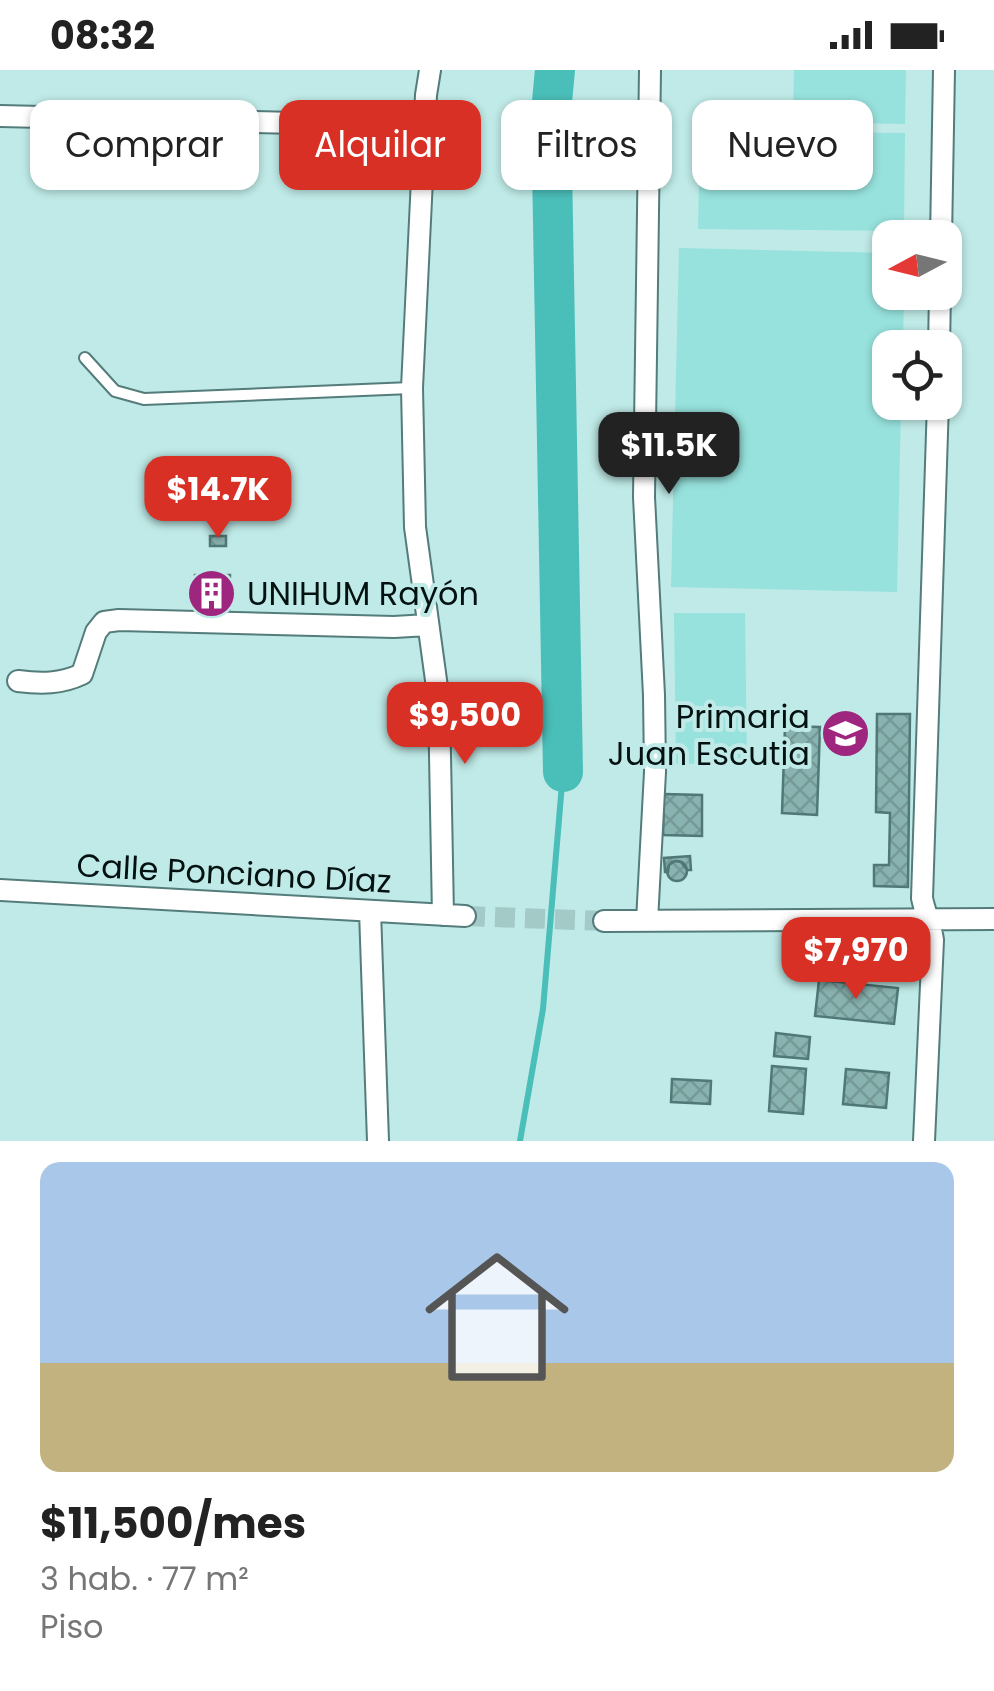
<!DOCTYPE html>
<html lang="es">
<head>
<meta charset="utf-8">
<style>
  body { margin:0; font-family:Poppins,sans-serif; background:#f6f6f6; color:#222; height:100vh; display:flex; flex-direction:column; font-size:38px; white-space:nowrap }
  * { box-sizing:border-box; margin:0 }
  p { font-size:32px; color:#767676 }
  .icon { flex:none; width:55px; height:55px; fill:none; stroke:currentColor; stroke-width:2; stroke-linecap:round; stroke-linejoin:round }
  .map { position:relative; height:1071px; overflow:hidden }
  .side { display:flex; flex-direction:column; background:#fff; flex:1 }
  .side>* { flex:none }
  .banner { position:absolute; left:30px; top:30px; width:935px; height:90px; display:flex; gap:20px }
  .needle { width:65px; rotate:263deg }
  .tools { position:absolute; left:872px; top:150px; display:grid; gap:20px }
  .tools a { display:grid; place-items:center; width:90px; height:90px; border-radius:20px; background:#fff; box-shadow:0 2px 8px #0004; font-size:50px }
  .price { position:absolute; translate:-50% -85px; padding:0 22px; border-radius:20px; background:#d93025; color:#fff; font-size:32px; line-height:65px; filter:drop-shadow(0 2px 5px #0008) }
  .price::after { content:''; position:absolute; left:50%; top:60px; width:30px; height:22px; margin-left:-15px; background:inherit; clip-path:polygon(0 0,100% 0,50% 100%) }
  .price.active { background:#222; color:#fff }
  ul { padding:0; list-style:none }
  li { display:grid; align-content:center; gap:20px; height:530px; padding:0 40px }
  li span { display:grid; place-items:center; height:310px; border-radius:20px; color:#555 }
  li>.icon { margin-inline-start:auto }
  span .icon { width:180px; height:180px; fill:#fffc; stroke-width:1 }
  li b { font-size:42px }
  .chip { padding:0 35px; border-radius:20px; background:#fff; box-shadow:0 2px 8px #0004; font-size:35px; line-height:90px }
  .chip.active { background:#d93025; color:#fff }
  .status { display:flex; justify-content:space-between; align-items:center; height:70px; padding:0 50px; background:#fff; direction:ltr }
  .status svg { height:28px; fill:currentColor }
  .map>svg:first-child { display:block }
</style>
</head>
<body>
<div class="status"><b>08:32</b><svg viewBox="0 0 49 12"><path d="M0 12V9h3v3zM5 12V6h3v6zM10 12V3h3v9zM15 12V0h3v12zM26 1h20v11H26zM47 4h2v5h-2z"/></svg></div>
<div class="map">
<svg width="994" height="1071" viewBox="0 0 994 1071">
  <defs>
    <pattern id="building-cross-hatch" width="8" height="8" patternUnits="userSpaceOnUse" patternTransform="scale(2.5)"><rect width="8" height="8" fill="#89b3b0"/><path d="M0 0l8 8M0 8l8-8" fill="none" stroke="#759996"/></pattern>
  </defs>
  <rect width="100%" height="100%" fill="#bfeae7"/>
  <path fill="#97e2dd" d="M794 0H906L905 54 793 52Z
    M700 61 905 63 904 161 698 159Z
    M679 178 890 183V222L904 223 903 277 890 278V332L901 333 897 522 671 517Z
    M745 543 747 693 676 694 674 543Z"/>
  <g fill="none" stroke-linecap="round" stroke-linejoin="round">
    <path stroke="#4abeb9" stroke-width="6" d="M520 1071 543 939 563 702"/>
    <path stroke="#4abeb9" stroke-width="40" d="M555 0 551 42 563 702"/>
  </g>
  <path fill="url(#building-cross-hatch)" stroke="#507876" stroke-width="2.5" d="M210 466H226V476H210Z
    M195 505H230L229 541 194 540Z
    M877 644H910L908 817 874 816V795H889L890 743 876 742Z
    M785 656 820 657 817 745 782 743Z
    M664 724 702 725V766L663 765Z
    M690 786 691 800H687L681 792 675 791 669 795 668 802H665L664 788Z
    M667 801a10 10 0 1 1 20 0a10 10 0 1 1-20 0Z
    M819 910 898 918 894 954 815 946Z
    M776 963 810 967 808 989 774 986Z
    M772 996 806 999 803 1044 769 1041Z
    M846 999 889 1003 886 1038 843 1034Z
    M672 1009 711 1011 710 1034 671 1032Z"/>
  <g fill="none" stroke-linecap="round" stroke-linejoin="round">
    <path stroke="#a3cac7" stroke-width="20" stroke-dasharray="20 10" stroke-linecap="butt" d="M465 846 604 851"/>
    <defs>
      <path id="lane" d="M85 288 115 321 144 329 411 318"/>
      <path id="street" d="M430 0 426 25 412 318 415 457 439 632 443 845
        M0 46 425 56
        M941 168 944 0
        M939 278 940 222
        M18 611C41 614 61 614 82 604L96 562 104 552 119 550 394 557 428 555
        M0 820 465 846
        M370 841 378 1071
        M604 851 994 849
        M647 851 655 702 654 625 644 427 650 0
        M924 1071 933 870C931 854 925 843 922 828L938 332"/>
    </defs>
    <use href="#lane" stroke="#547c7a" stroke-width="14"/>
    <use href="#street" stroke="#547c7a" stroke-width="24"/>
    <use href="#lane" stroke="#fff" stroke-width="10"/>
    <use href="#street" stroke="#fff" stroke-width="20"/>
  </g>
  <defs>
    <symbol id="building-disc" viewBox="-11 -11 22 22"><circle r="9.5" fill="#9f267e" stroke="#bfeae7"/><path d="M-4-6H4V6H1V3H-1V6H-4ZM-2.5-4.3h1.7v1.8h-1.7ZM.8-4.3h1.7v1.8H.8ZM-2.5-1h1.7V.8h-1.7ZM.8-1h1.7V.8H.8Z" fill="#fff"/></symbol>
    <symbol id="school-disc" viewBox="-11 -11 22 22"><circle r="9.5" fill="#9f267e" stroke="#bfeae7"/><path d="M0-5L7-2L0 1L-7-2ZM-4 1L0 2.5L4 1V4Q0 6-4 4Z" fill="#fff"/></symbol>
  </defs>
  <g fill-rule="evenodd">
    <use href="#building-disc" x="184" y="496" width="55" height="55"/>
    <use href="#school-disc" x="818" y="636" width="55" height="55"/>
  </g>
  <g text-anchor="middle" dominant-baseline="central" stroke-width="8" stroke-linejoin="round" paint-order="stroke">
    <g font-size="32" fill="#031211" stroke="#bfeae7" text-anchor="start">
      <text x="247" y="523">UNIHUM Rayón</text>
      <text x="810" y="646" text-anchor="end">Primaria<tspan x="810" dy="37">Juan Escutia</tspan></text>
    </g>
    <g font-size="32" fill="#031211" stroke="#bfeae7">
      <text transform="translate(234 803) rotate(3)">Calle Ponciano Díaz</text>
    </g>
  </g>
</svg>
<div class="tools">
<a><svg class="needle" viewBox="-14 -14 28 28"><path d="M0-13l5 13h-10z" fill="#e53935"/><path d="M0 13l5-13h-10z" fill="#767676"/></svg></a>
<a><svg class="icon" aria-label="locate" viewBox="0 0 24 24"><circle cx="12" cy="12" r="6"/><path d="M12 2v4M12 18v4M2 12h4M18 12h4"/></svg></a>
</div>
<b class="price active" style="left:669px;top:427px">$11.5K</b>
<b class="price" style="left:218px;top:471px">$14.7K</b>
<b class="price" style="left:465px;top:697px">$9,500</b>
<b class="price" style="left:856px;top:932px">$7,970</b>
<div class="banner">
<a class="chip">Comprar</a>
<a class="chip active">Alquilar</a>
<a class="chip">Filtros</a>
<a class="chip">Nuevo</a>
</div>
</div>
<section class="side">
<ul>
<li><span style="background:linear-gradient(#a9c7e8 65%,#c2b280 0)"><svg class="icon" aria-label="home" viewBox="0 0 24 24"><path d="M3 11l9-7 9 7M6 9v11h12V9"/></svg></span><div><b>$11,500/mes</b><p>3 hab. · 77 m²</p><p>Piso</p></div></li>
</ul>
</section>
</body>
</html>
